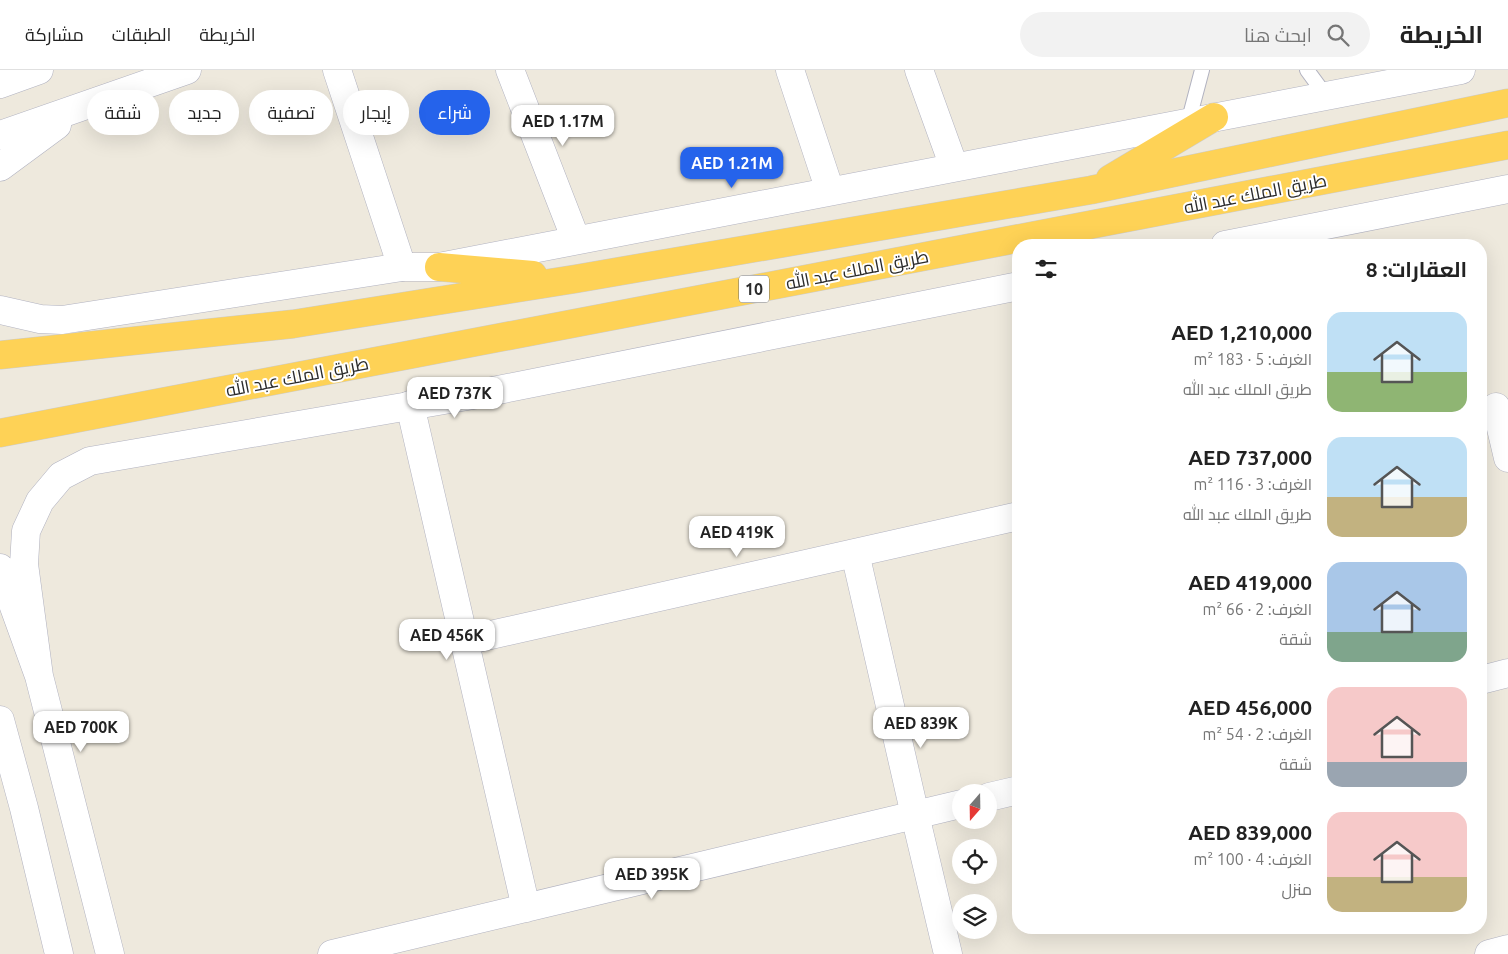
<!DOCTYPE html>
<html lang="ar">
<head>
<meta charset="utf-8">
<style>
  body { margin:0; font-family:Ubuntu,Cairo,sans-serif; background:#f2f2f2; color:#222; direction:rtl; height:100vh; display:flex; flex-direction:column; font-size:19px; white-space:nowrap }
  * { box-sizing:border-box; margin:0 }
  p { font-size:16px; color:#767676 }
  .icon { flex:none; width:28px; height:28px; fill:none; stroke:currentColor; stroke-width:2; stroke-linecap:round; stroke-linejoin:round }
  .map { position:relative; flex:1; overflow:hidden; direction:ltr }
  .details { position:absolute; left:1012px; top:169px; width:475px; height:695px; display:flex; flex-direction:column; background:#fff; border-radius:20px; box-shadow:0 5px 20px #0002; direction:rtl }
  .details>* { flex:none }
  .banner { position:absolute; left:15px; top:20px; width:475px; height:45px; direction:rtl; display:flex; gap:10px }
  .needle { width:32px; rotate:200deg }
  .fabs { position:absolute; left:952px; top:714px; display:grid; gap:10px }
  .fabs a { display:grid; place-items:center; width:45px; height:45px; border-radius:50%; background:#fff; box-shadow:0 5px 20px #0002; font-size:25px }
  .price { position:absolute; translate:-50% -42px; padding:0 11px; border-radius:10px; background:#fff; color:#222; font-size:16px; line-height:32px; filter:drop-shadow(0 1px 2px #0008) }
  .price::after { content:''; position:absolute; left:50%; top:30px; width:15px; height:11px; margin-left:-8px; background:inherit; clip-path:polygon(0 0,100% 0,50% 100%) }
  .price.selected { background:#2563eb; color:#fff }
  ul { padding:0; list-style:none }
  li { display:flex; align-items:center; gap:15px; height:125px; padding:0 20px }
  li span { display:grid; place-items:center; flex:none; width:140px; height:100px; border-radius:15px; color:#555 }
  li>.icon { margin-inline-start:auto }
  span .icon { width:60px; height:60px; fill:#fffc; stroke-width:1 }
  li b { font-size:21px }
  h2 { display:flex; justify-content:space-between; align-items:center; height:60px; padding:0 20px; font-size:21px }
  .pill { padding:0 18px; border-radius:22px; background:#fff; box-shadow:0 5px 20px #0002; font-size:18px; line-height:45px }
  .pill.selected { background:#2563eb; color:#fff }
  header { display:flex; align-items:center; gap:30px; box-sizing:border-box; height:70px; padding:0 25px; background:#fff; border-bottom:1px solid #e0e0e0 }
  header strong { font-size:24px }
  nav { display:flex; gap:28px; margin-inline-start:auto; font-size:18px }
  .search { width:350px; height:45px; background:#f2f2f2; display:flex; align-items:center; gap:12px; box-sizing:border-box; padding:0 18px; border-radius:28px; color:#767676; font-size:19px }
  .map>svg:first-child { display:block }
</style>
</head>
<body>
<header>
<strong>الخريطة</strong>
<div class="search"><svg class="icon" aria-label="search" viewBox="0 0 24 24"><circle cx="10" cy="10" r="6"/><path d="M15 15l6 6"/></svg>ابحث هنا</div>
<nav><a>الخريطة</a><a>الطبقات</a><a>مشاركة</a></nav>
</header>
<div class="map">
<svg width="1508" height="884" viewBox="0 0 1508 884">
  <rect width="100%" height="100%" fill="#eee9dd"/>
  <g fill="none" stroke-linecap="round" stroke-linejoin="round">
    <defs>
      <path id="service" d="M1307 0 1326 26
        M1188 53 1202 0"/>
      <path id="minor" d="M337 0 402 197
        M510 0 576 170
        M790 0 830 121
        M919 0 954 97
        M410 335 526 838
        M1496 337 1508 388
        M855 483 915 745 948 884
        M464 571 1019 446
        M1481 610 1508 603
        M989 727 1019 720
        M332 884 961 734
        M1489 884 1508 879"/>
      <path id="secondary" d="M0 14 39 0
        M0 65 187 0
        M0 97 57 55
        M1225 175 1508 119
        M0 240 40 249 62 250 402 197H439L1461 0
        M0 498 39 606 110 884
        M39 606 24 494 26 461 40 431 61 406 90 391 473 325 1019 216
        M0 650 24 738 59 884"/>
      <path id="trunk" d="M1110 109 1214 47
        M439 197 533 205
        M0 285 293 254 575 209 1091 120 1508 33
        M0 363 1508 75"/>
    </defs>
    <use href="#service" stroke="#b1b2c0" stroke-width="16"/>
    <use href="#minor" stroke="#b1b2c0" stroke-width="29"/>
    <use href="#secondary" stroke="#b1b2c0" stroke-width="29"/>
    <use href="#trunk" stroke="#ccc" stroke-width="29"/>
    <use href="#service" stroke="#fff" stroke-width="14"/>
    <use href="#minor" stroke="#fff" stroke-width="28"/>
    <use href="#secondary" stroke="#fff" stroke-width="28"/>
    <use href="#trunk" stroke="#fed256" stroke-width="28"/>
  </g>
  <g text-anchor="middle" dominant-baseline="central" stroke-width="4" stroke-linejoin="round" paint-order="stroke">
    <rect fill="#fff" stroke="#6b6b6b" stroke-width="1" x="739" y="205.5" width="30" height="27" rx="4"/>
    <g font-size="16" font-weight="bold" fill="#2c2c2c">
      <text x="754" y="219">10</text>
    </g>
    <g font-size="18" fill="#2c2c2c" stroke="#fff">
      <text transform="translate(1255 123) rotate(-11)">طريق الملك عبد الله</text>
      <text transform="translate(857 199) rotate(-11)">طريق الملك عبد الله</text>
      <text transform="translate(297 306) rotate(-11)">طريق الملك عبد الله</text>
    </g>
  </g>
</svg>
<div class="fabs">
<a><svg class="needle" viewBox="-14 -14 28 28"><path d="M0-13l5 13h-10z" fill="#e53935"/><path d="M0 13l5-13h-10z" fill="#767676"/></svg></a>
<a><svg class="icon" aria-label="locate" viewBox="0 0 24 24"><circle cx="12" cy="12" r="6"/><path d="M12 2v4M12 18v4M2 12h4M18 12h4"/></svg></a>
<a><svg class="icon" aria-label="layers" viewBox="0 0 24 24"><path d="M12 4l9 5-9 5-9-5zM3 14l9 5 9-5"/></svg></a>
</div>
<b class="price" style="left:563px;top:77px">AED 1.17M</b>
<b class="price selected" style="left:732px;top:119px">AED 1.21M</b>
<b class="price" style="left:455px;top:349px">AED 737K</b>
<b class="price" style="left:737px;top:488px">AED 419K</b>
<b class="price" style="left:447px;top:591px">AED 456K</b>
<b class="price" style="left:921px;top:679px">AED 839K</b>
<b class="price" style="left:81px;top:683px">AED 700K</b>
<b class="price" style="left:652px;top:830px">AED 395K</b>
<div class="banner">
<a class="pill selected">شراء</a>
<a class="pill">إيجار</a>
<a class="pill">تصفية</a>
<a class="pill">جديد</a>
<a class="pill">شقة</a>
</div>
<section class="details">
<h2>العقارات: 8<svg class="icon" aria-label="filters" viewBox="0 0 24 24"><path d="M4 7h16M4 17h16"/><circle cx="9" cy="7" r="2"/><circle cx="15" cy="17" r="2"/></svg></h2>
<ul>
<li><span style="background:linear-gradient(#bfe0f5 60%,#8fb573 0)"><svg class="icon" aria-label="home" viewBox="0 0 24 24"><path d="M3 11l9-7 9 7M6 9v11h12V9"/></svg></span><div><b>AED 1,210,000</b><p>الغرف: 5 · 183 m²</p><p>طريق الملك عبد الله</p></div></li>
<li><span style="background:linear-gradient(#bfe0f5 60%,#c2b280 0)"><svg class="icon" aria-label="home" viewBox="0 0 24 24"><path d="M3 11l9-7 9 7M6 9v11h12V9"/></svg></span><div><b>AED 737,000</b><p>الغرف: 3 · 116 m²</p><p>طريق الملك عبد الله</p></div></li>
<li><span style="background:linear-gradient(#a9c7e8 70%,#7fa58c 0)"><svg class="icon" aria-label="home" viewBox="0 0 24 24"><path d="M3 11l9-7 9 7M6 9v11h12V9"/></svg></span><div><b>AED 419,000</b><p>الغرف: 2 · 66 m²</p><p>شقة</p></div></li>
<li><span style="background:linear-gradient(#f6c9c9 75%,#9aa5b1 0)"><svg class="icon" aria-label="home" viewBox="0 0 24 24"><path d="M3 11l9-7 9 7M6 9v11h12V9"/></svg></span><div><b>AED 456,000</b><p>الغرف: 2 · 54 m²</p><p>شقة</p></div></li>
<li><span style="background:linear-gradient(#f6c9c9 65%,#c2b280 0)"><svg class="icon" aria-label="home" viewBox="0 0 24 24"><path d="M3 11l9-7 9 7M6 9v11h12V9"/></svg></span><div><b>AED 839,000</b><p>الغرف: 4 · 100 m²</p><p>منزل</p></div></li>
</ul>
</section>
</div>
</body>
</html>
